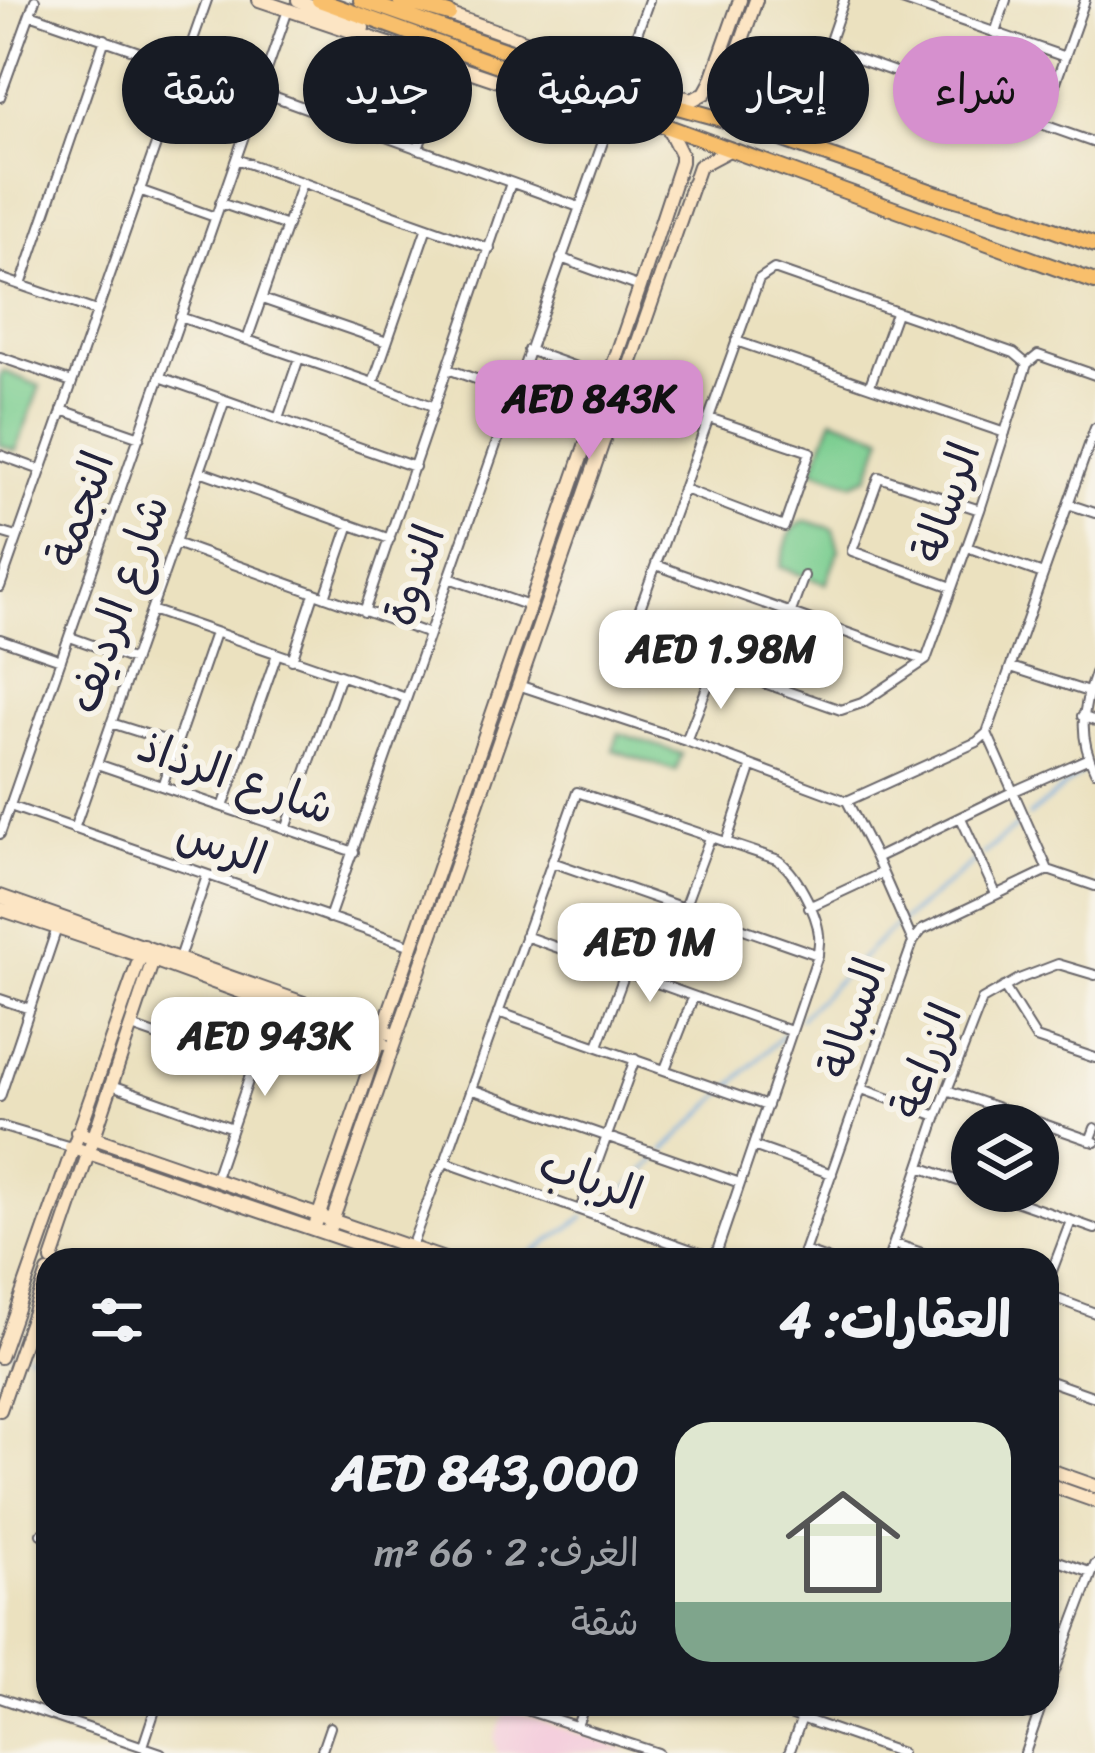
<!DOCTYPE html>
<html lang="ar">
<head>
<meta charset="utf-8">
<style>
  body { margin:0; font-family:Sriracha,"Playpen Sans Arabic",sans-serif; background:#242831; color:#f1f3f6; direction:rtl; height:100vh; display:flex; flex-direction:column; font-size:45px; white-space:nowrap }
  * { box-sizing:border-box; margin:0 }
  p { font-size:39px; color:#9ea1a6 }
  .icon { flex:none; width:66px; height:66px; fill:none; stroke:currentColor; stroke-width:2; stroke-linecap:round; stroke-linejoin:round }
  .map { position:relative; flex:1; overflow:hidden; direction:ltr }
  .details { position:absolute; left:36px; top:1248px; width:1023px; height:468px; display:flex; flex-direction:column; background:#171b24; border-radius:36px; box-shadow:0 3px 9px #0004; direction:rtl }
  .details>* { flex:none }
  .guide { position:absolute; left:36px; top:36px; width:1023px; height:108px; direction:rtl; display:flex; gap:24px }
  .controls { position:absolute; left:951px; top:1104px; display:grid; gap:24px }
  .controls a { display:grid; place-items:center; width:108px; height:108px; border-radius:50%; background:#171b24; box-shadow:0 3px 9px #0004; font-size:60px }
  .price { position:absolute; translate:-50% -102px; padding:0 27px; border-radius:24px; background:#fff; color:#222; font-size:39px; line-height:78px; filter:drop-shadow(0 3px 6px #0008) }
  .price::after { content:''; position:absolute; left:50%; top:72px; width:36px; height:27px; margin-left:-18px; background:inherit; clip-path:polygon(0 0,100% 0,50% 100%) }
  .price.current { background:#d690ce; color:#111 }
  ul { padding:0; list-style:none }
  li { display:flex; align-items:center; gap:36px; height:300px; padding:0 48px }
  li span { display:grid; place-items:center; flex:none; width:336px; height:240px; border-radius:36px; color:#555 }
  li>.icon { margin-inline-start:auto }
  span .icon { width:144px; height:144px; fill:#fffc; stroke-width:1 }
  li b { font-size:51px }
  h2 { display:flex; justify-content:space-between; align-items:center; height:144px; padding:0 48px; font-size:51px }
  .tag { padding:0 42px; border-radius:54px; background:#171b24; box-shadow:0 3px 9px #0004; font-size:42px; line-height:108px }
  .tag.current { background:#d690ce; color:#111 }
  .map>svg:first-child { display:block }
</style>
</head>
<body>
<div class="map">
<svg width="1095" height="1753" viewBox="0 0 1095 1753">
  <rect width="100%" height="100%" fill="#f7f3e8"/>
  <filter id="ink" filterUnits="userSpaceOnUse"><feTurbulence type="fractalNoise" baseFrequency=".00833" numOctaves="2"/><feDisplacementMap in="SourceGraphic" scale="24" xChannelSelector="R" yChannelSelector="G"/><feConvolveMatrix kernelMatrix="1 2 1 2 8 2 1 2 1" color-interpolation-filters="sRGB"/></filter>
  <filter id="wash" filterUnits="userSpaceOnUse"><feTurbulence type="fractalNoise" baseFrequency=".004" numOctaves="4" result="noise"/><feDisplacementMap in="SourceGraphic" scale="48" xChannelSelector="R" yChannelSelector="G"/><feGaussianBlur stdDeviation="2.7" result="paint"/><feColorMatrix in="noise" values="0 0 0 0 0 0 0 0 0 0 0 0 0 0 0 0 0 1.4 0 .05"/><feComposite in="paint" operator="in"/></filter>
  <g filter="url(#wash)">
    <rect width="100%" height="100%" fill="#ebe1bf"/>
    <path fill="#f4cfdd" d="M506 1709 631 1752 497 1753 495 1737Z"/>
    <path fill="#7ace90" stroke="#4e7866" stroke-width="3" d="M3 371 40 386 16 451 0 445V378Z
      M833 418 883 436 869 476 853 483 813 469Z
      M807 521 833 529 839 550 826 584 780 567C786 548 786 526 807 521Z
      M619 733 682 754 676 771 613 750Z"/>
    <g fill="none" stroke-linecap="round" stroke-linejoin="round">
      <path stroke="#6da7dd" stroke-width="3" d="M1029 816 1091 765
        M983 854 1022 822
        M800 1018 885 935 976 860
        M664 1151 787 1031
        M593 1211 628 1187 657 1159
        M522 1260 584 1217
        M10 1352H11
        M28 1355 48 1360"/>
    </g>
  </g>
  <g filter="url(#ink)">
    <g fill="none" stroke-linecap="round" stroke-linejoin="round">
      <defs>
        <path id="street" d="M902 0 1065 57
          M30 14 182 67
          M995 33 1006 0
          M827 48 1095 143
          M622 75 649 0
          M259 91 579 207
          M0 97 35 0
          M1041 124 1085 0
          M795 142 844 0
          M418 149 448 64
          M236 159 490 249
          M139 190 215 217
          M220 203 287 226
          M561 258 640 287
          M0 278 96 311
          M21 285 105 39
          M262 299 387 342
          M180 317 373 383 435 407
          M247 340 302 183
          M736 341 1005 433
          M528 350 607 378
          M0 357 72 382
          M1027 364 1038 355 1095 375
          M448 369 514 393
          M160 377 415 467
          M373 383 427 227
          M870 385 896 313
          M62 410 140 437
          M278 419 299 358
          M1095 428 987 733 1048 870 1095 886
          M0 455 41 470
          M200 471 390 539
          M684 489 784 527 810 452 709 418
          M1068 504 1095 513
          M0 532 17 537
          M175 543 429 634
          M967 547 1043 574
          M656 565 924 660
          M449 578 529 606
          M0 587 207 0
          M952 587 852 551 879 477 980 510
          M325 597 350 524
          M151 610 406 698
          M364 612 511 183
          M70 637 134 660
          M0 639 61 660
          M292 660 314 594
          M926 660 862 703 841 710 630 636 759 279 774 269 1014 353 1027 364
          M926 660 980 510 1027 364
          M1011 667 1088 692
          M1095 673C1082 709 1078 736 1095 771
          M765 684 804 576
          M518 685 686 741 847 801 876 858 913 942
          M1082 716 1095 721
          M111 723 177 744
          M686 741 715 667
          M97 764 354 852
          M162 786 215 633
          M847 801 977 742 987 733
          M10 806 412 946
          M223 807 277 654
          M961 818 996 894
          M74 829 225 400
          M286 829 340 676
          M0 834 288 10
          M726 843 751 768
          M876 858 1014 791 1089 758
          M552 862 818 955
          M809 907 882 873
          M684 908 710 838
          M329 918 611 119
          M525 936 791 1031
          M179 958 207 876
          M1004 987 1036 1038 1095 1058
          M0 999 30 1009
          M498 1012 767 1106
          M132 1027 252 1069
          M598 1046 625 973
          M665 1069 693 998
          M112 1085 232 1128
          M471 1089 740 1183
          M862 1089 937 1116
          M947 1090 1095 1142
          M0 1097 57 928
          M0 1126 71 1147
          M1090 1141 1095 1128
          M753 1146 832 1174
          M445 1162 714 1258
          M920 1167 972 1186
          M215 1178 274 1005
          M987 1191 1095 1229
          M580 1210 635 1059
          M895 1244 943 1260
          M411 1247 438 1174 445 1162 577 792 776 859C795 870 817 913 819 935 820 941 818 948 818 955L714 1260
          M804 1251 829 1260
          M801 1260 913 942 922 930 1048 870
          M888 1260 937 1116 982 1000 1019 979 1058 964 1095 975
          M1047 1284 1071 1221
          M1047 1295 1095 1313
          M1047 1380 1095 1397
          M41 1534 48 1537
          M1047 1557 1092 1573
          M1047 1645 1063 1650
          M1047 1692 1095 1565
          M0 1698 161 1753
          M508 1704 658 1753
          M761 1704 901 1753
          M1001 1704 1038 1716
          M577 1726 585 1704
          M143 1746 157 1704
          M321 1753 330 1727
          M789 1753 807 1704
          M1025 1753 1042 1704"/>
        <path id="secondary" d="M259 0 611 119 637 126H667L681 154V162L640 287 314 1229
          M298 0 363 28
          M440 11 692 100 705 93 711 82 740 0
          M732 122 723 102V94L756 0
          M0 896 389 1033
          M0 909 153 960 383 1044
          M77 1132 447 1260
          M71 1147 404 1260
          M328 1233 699 166 731 149
          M52 1260C87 1158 121 1057 155 954
          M0 1357 144 946
          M0 1410 48 1272
          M1047 1469 1095 1486
          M1047 1484 1095 1501"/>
        <path id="primary" d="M319 0 1095 282
          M361 0 627 93 732 122 938 194 1015 216 1095 245
          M400 0 449 14"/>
      </defs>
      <use href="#street" stroke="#686569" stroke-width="12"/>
      <use href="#secondary" stroke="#686569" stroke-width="16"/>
      <use href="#primary" stroke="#686569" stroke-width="18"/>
      <use href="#street" stroke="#fff" stroke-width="8"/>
      <use href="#secondary" stroke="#fce5c4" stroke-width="12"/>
      <use href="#primary" stroke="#f8bf6c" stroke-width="14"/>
    </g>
  </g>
  <g text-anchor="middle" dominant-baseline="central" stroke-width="12" stroke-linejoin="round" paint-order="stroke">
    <g font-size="45" fill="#22223b" stroke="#f7f3e8">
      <text transform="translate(946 502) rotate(-71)">الرسالة</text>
      <text transform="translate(80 509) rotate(-70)">النجمة</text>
      <text transform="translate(414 575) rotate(-71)">الندوة</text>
      <text transform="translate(118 604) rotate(-71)">شارع الرديف</text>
      <text transform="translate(236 777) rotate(19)">شارع الرذاذ</text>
      <text transform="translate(222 846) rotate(19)">الرس</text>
      <text transform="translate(852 1018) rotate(-71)">السبالة</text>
      <text transform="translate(926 1061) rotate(-68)">الزراعة</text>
      <text transform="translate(591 1179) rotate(19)">الرباب</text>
    </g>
  </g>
</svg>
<div class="controls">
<a><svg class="icon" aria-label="layers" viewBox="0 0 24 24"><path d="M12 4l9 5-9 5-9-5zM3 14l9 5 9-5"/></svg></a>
</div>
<b class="price current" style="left:589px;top:462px">AED 843K</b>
<b class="price" style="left:721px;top:712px">AED 1.98M</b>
<b class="price" style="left:650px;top:1005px">AED 1M</b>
<b class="price" style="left:265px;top:1099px">AED 943K</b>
<div class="guide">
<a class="tag current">شراء</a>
<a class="tag">إيجار</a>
<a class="tag">تصفية</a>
<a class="tag">جديد</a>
<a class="tag">شقة</a>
</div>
<section class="details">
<h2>العقارات: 4<svg class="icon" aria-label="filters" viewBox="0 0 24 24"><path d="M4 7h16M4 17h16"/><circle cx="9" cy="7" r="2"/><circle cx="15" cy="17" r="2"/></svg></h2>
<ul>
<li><span style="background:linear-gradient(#dfe7d0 75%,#7fa58c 0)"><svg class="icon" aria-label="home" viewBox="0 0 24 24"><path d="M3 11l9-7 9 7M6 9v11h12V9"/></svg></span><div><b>AED 843,000</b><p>الغرف: 2 · 66 m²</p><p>شقة</p></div></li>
</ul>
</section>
</div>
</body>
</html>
